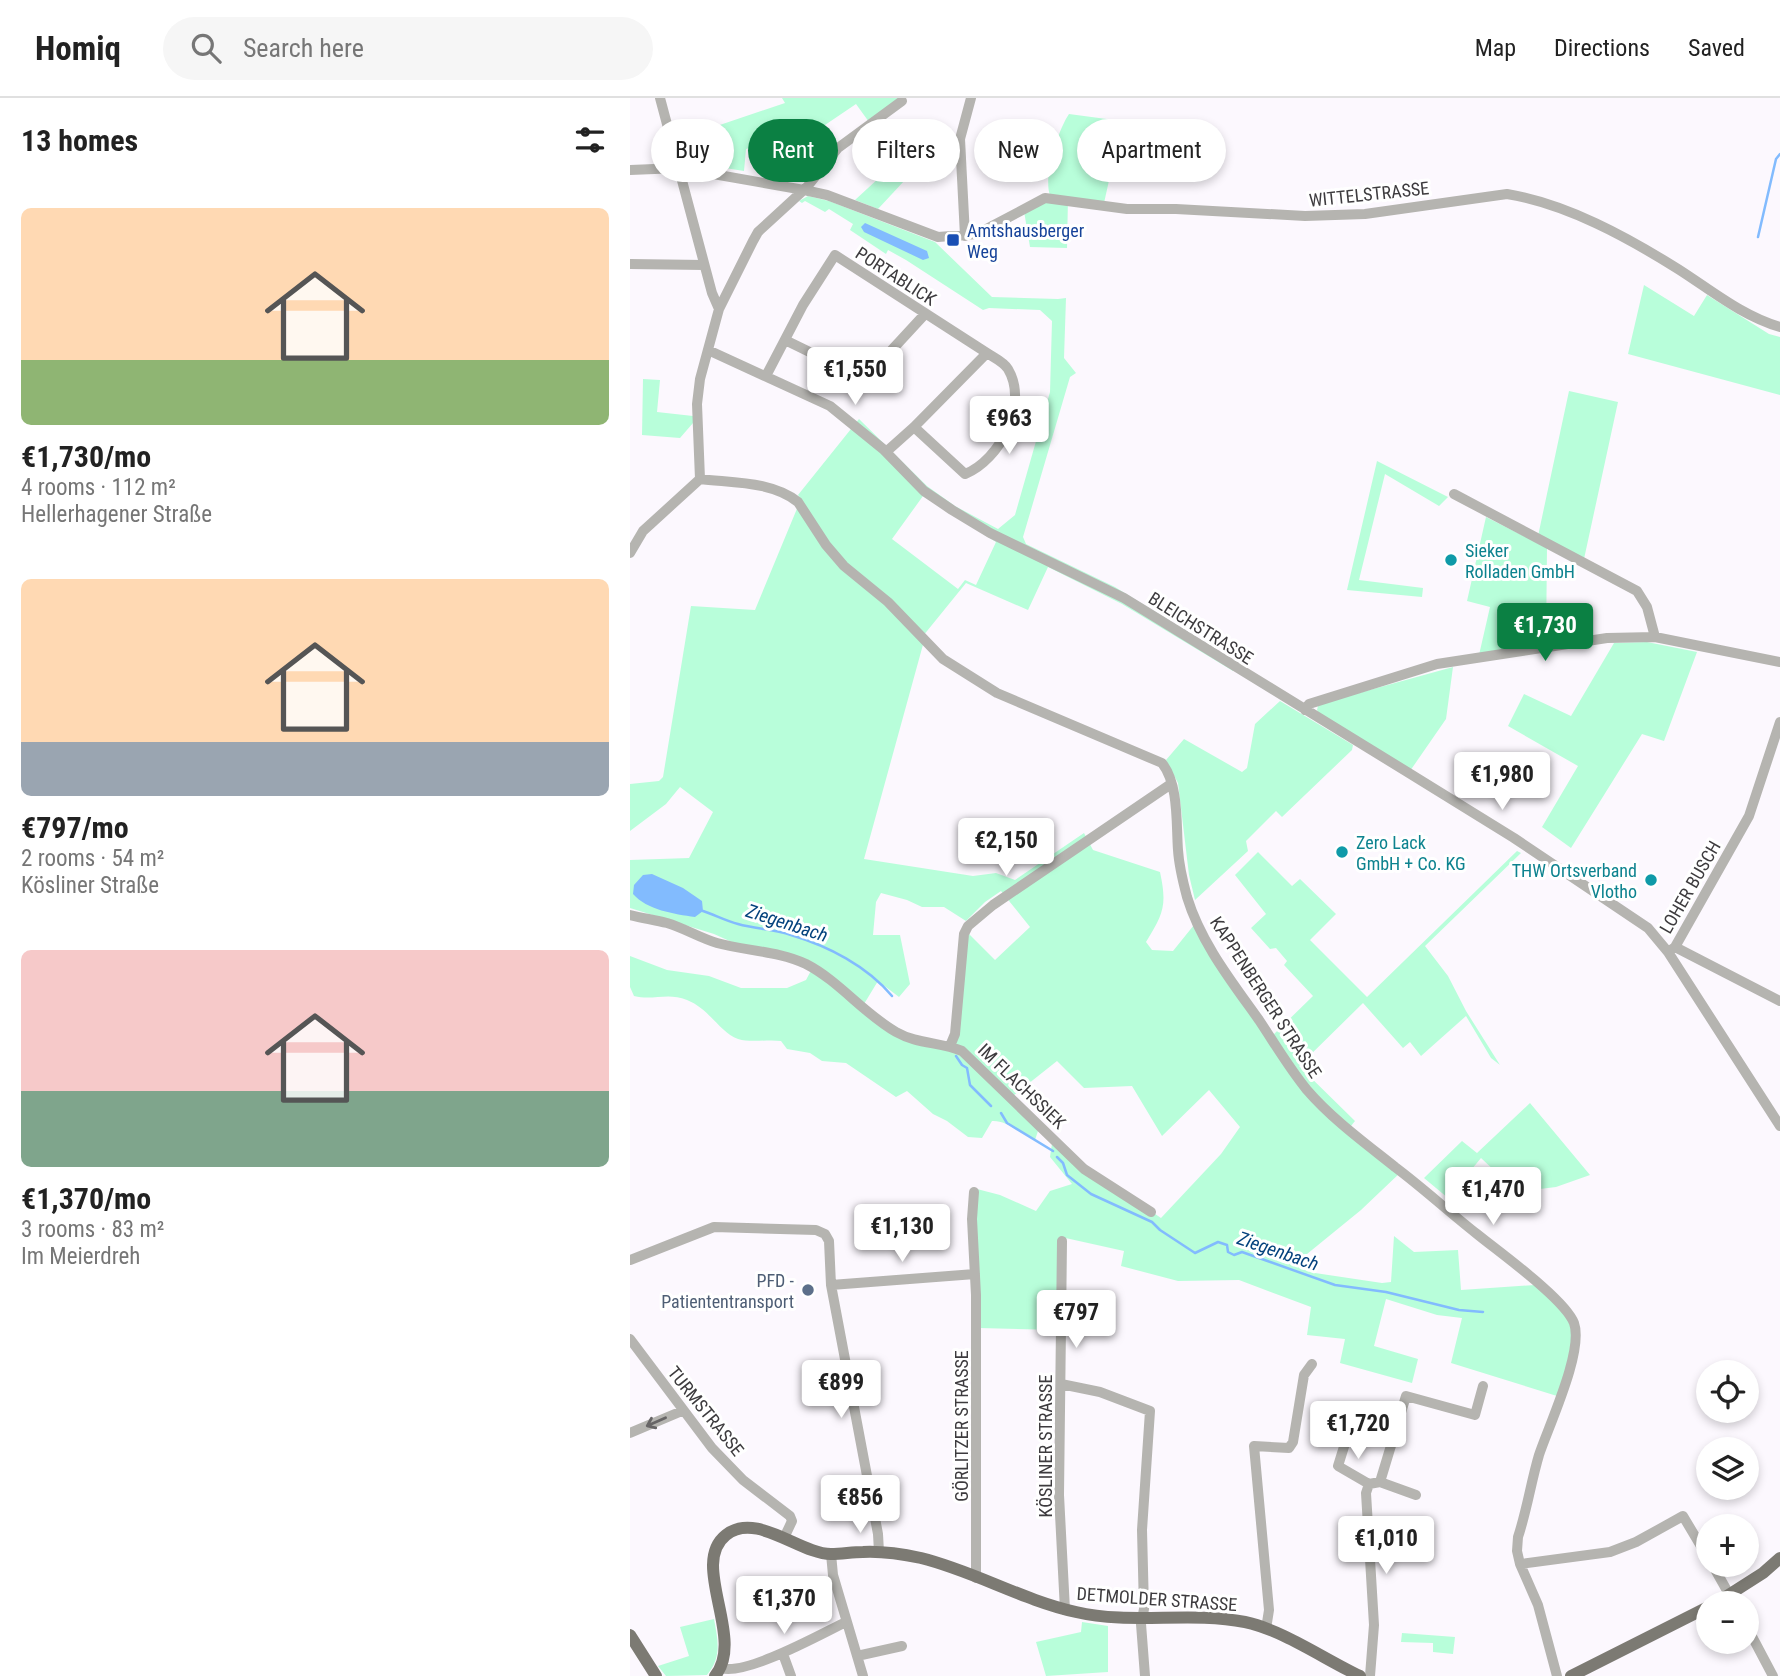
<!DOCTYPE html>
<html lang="en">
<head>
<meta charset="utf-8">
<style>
  body { margin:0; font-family:"Roboto Condensed",sans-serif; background:#f6f6f6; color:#222; height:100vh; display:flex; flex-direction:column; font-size:26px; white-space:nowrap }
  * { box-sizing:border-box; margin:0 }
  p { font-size:23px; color:#767676 }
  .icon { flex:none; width:38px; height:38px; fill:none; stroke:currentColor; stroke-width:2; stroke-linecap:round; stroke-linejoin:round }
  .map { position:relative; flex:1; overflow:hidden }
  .details { display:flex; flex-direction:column; background:#fff; width:630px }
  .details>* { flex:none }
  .banner { position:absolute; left:21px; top:21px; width:665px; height:63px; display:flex; gap:14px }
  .buttons { position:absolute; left:1066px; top:1262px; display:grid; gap:14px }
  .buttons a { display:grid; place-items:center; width:63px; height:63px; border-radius:50%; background:#fff; box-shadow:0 4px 10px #0003; font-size:35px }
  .price { position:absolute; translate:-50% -60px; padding:0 16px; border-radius:7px; background:#fff; color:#222; font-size:23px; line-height:46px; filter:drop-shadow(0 2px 4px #0008) }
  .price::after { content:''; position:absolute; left:50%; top:42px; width:21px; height:16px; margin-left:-10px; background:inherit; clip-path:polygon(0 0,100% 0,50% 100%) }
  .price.selected { background:#0b8043; color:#fff }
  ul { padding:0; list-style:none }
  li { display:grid; align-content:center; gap:14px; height:371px; padding:0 21px }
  li span { display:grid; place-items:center; height:217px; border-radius:10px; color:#555 }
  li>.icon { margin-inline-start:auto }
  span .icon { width:126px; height:126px; fill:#fffc; stroke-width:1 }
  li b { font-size:30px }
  h2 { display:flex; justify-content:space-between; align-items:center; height:84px; padding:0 21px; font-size:30px }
  .tag { padding:0 24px; border-radius:32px; background:#fff; box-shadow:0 4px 10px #0003; font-size:24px; line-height:63px }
  .tag.selected { background:#0b8043; color:#fff }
  header { display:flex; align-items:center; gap:42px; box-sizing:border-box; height:98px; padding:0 35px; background:#fff; border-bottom:2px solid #e0e0e0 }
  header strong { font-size:33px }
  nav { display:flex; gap:38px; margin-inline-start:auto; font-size:24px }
  .search { width:490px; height:63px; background:#f6f6f6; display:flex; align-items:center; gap:18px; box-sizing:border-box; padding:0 24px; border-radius:38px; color:#767676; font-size:26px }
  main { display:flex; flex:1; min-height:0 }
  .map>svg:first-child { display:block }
</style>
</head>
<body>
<header>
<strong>Homiq</strong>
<div class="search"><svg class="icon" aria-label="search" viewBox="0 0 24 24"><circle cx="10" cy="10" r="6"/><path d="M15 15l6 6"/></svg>Search here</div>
<nav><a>Map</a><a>Directions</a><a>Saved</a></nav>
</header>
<main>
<section class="details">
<h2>13 homes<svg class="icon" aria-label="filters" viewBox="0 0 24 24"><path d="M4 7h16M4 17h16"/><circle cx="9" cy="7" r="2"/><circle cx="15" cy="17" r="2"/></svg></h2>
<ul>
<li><span style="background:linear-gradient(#ffd9b3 70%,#8fb573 0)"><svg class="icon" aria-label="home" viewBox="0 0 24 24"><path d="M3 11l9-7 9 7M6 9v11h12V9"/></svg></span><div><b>€1,730/mo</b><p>4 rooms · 112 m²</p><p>Hellerhagener Straße</p></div></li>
<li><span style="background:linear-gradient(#ffd9b3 75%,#9aa5b1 0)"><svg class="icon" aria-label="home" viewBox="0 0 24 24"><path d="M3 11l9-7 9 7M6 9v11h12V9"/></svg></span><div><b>€797/mo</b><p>2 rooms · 54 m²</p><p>Kösliner Straße</p></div></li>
<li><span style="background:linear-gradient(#f6c9c9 65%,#7fa58c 0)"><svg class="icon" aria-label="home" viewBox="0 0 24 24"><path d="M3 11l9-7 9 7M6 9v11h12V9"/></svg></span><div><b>€1,370/mo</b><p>3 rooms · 83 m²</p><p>Im Meierdreh</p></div></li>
</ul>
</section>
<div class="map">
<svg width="1150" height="1578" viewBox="0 0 1150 1578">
  <rect width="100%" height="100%" fill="#fcf8fe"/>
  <path fill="#b8feda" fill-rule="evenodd" d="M152 0H269L239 24 226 6 164 48 146 41 116 51 114 73 76 67 75 32 155 5Z
    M439 16 499 24 484 60 474 105 438 99 437 150 400 149 394 113 420 97C413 79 428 32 439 16Z
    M275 56 288 68 248 111 225 102Z
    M178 98 199 103 305 144 362 199 428 201 436 200 434 260 446 275 440 279 393 439 396 446 485 489 608 565 603 573 492 506 418 469 398 512 336 485 293 538 294 543 234 761 343 778 366 775 385 782 454 735 463 752 530 774C537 807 534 815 516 844L522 852 543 853 568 822 572 832 642 938 683 898 654 867 657 863 646 850 640 851 621 830 636 816 605 777 628 754 662 788 670 781 706 816 680 842 737 899 887 753 891 755 795 848 818 878 836 913 870 967 861 960 836 918 791 958 780 944 773 950 733 905 669 968 725 1023 721 1028 772 1073 731 1112 666 1165 685 1175 752 1185 761 1184 764 1138 784 1154 828 1152 831 1192 905 1187C915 1196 930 1206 937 1217 950 1237 934 1277 927 1298L821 1265 832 1220 807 1217 756 1201 744 1248 788 1261 782 1285 710 1265 715 1241 677 1237 681 1209 609 1182 548 1183 491 1168 494 1153 431 1139 429 1232 349 1230 346 1144 347 1091 370 1097 406 1113 420 1093 442 1086 420 1059 423 1039 434 1054 531 1120 591 1056 610 1029 579 992 532 1038 502 988 454 990 427 963 379 1001 410 1027 405 1042C391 1035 376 1022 362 1023L352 1040 338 1039 317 1023 303 1016 277 993 266 999 216 965 192 963 180 955 157 951 151 943C138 941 121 945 108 941 89 934 80 911 57 902 37 894 23 903 4 898L0 889V858L37 872 79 878 111 890H157L176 882 184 867 124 854 84 836 0 810V762L59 760 83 714 50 689 36 706 0 733V686L29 683 33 679 61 508 125 512 171 401 168 397 229 321 297 388 325 408 368 431 385 417 420 294 422 223 410 212 359 210 353 212 276 162 258 152 256 156 220 132 223 126 199 111 195 114 175 103 172 105 169 103ZM293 398 366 444 346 487 335 482 328 491 262 441ZM371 793 400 829 365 862 337 834 319 947C278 939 267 931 234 906L248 883 269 899 280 886 270 837H243L246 804 251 795 277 802 292 809H314L336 823 355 804Z
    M1014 187 1064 218 1077 197 1139 236 1150 239V297L998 256Z
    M13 281 30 282 27 314 63 318V325L50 340 12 337Z
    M939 293 988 304 954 461 908 438Z
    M747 363 818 399 809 408 755 376 729 482 793 490 792 499 717 492Z
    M856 419 917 450 916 547 849 557 860 509 837 503Z
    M1017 544 1067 554 1034 643 1012 636 941 750 912 729 948 668 878 628 894 596 941 618 984 545Z
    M823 569 816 621 780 673 690 617 687 612 688 608 696 604Z
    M650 603 723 647 722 652 652 719 646 713 616 743 618 753 565 802 559 777 548 685 536 662 554 641 612 674 617 670 625 626Z
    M900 1005 960 1077 926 1089 887 1094 851 1060 818 1100 794 1080 832 1043 847 1055Z
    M84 1521C88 1543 92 1559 77 1577L36 1578 28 1568 59 1558 50 1529Z
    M452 1524 478 1528V1574L416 1578 406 1544 451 1534Z
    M772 1535 825 1539 823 1556 803 1554V1545L771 1544Z"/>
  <path fill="#82bbfe" d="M235 125 297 153 299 160 293 162 234 134 231 129Z
    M22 776 53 790 72 803 73 813 65 819C44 816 17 812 3 796L4 787 13 777Z"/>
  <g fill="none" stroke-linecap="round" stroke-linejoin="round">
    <path stroke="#82bbfe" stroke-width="2.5" d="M1128 139 1146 61 1150 56
      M73 813C85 817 96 823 108 826 126 831 144 831 161 837 198 848 237 868 262 898
      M326 958 332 967 337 970 340 987 361 1008
      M371 1015 377 1025 423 1053
      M427 1059 433 1065 437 1077 461 1096 522 1124 530 1132 565 1155 588 1144 597 1147 598 1154 604 1157 612 1154 705 1187 756 1194 829 1212 853 1214"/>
    <path stroke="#b5b4b0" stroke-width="10" d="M30 0 82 195 89 211
      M0 72 49 70 174 92 197 97 308 139 347 136 415 100 497 111H546L675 118 735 116 877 96C937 106 997 139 1048 171 1081 192 1112 218 1150 229
      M335 138 330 41 341 0
      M0 166 74 167
      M155 242 235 281 295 216
      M78 252 200 308 253 351 294 393 322 412 360 435 494 500 774 672 884 740 1018 830 1038 854 1150 1028
      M136 278 173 207 205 157 357 255 284 329 256 354
      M284 329 335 376C370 362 399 306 378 271 374 264 363 259 357 255
      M70 381C102 385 142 383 168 404L196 447 214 468 258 504 313 561 367 595 532 665C549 687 546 725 548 752 549 768 553 784 557 799 571 845 602 884 629 922 645 946 659 970 677 992 702 1021 735 1045 765 1069 793 1090 819 1114 847 1136 869 1154 935 1201 944 1225 954 1253 919 1327 909 1357 901 1384 897 1412 888 1439L887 1453 890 1466 908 1507 927 1578
      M824 396 1007 493 1017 509 1025 539
      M0 455 13 433 70 381 67 306 70 281 89 211 123 143 128 134 177 89 208 50 272 3
      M675 612 679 606 807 566 977 540 1025 539 1150 564
      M0 817C12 820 25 822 37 825 54 830 70 840 87 845 116 853 149 853 176 866 209 883 233 915 266 934 287 946 310 944 332 953L454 1071 521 1114
      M1045 849 1150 903
      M1038 854 1045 849 1119 718 1150 624
      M320 948 325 936 334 836 338 828 363 807 541 686
      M344 1094 342 1121 346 1197V1480
      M432 1143 429 1397 435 1512
      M0 1162 84 1129 186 1132 195 1136 199 1143 201 1187 248 1436 249 1454
      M201 1187 345 1176
      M0 1241 82 1350 113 1382 160 1418 162 1423 154 1440
      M431 1286 470 1294 520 1313 512 1432 514 1511 511 1526 515 1578
      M0 1335 52 1313
      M717 1339 708 1368 739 1386
      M750 1384 776 1298 845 1317 853 1288
      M201 1456 203 1477 233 1578
      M890 1466 980 1454 1006 1444 1053 1418 1078 1460
      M1082 1466 1104 1505
      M1116 1527 1143 1578
      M636 1531 639 1512 624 1348 659 1350 663 1344 674 1277 682 1266
      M153 1556 161 1578
      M227 1558 272 1548
      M91 1570C116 1578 191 1536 216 1524
      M740 1578 744 1527 736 1395 739 1386 750 1384 786 1397"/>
    <path stroke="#7c7a73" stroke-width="12" d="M1086 1505 1133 1475 1150 1460
      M0 1537 26 1578
      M85 1578C116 1540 59 1466 96 1437 126 1413 170 1456 201 1456 212 1456 222 1454 233 1454 253 1453 272 1456 291 1460 344 1473 392 1502 446 1514 501 1527 559 1513 615 1524 653 1532 694 1561 730 1578
      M941 1578 1078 1509"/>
  </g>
  <defs><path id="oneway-shaft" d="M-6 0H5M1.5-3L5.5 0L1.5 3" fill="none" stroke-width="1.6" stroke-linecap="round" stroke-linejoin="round" transform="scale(1.75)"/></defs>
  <use stroke="#676566" href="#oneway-shaft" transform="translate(26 1324) rotate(156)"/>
  <rect fill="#1a4fb4" stroke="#fff" stroke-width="2.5" x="316" y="135" width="14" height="14" rx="3.5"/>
  <g fill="#0f9aa8" stroke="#fff" stroke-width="2.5">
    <circle cx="821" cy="462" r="7"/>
    <circle cx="712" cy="754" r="7"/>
    <circle cx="1021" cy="782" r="7"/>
  </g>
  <circle fill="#5c6f8a" stroke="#fff" stroke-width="2.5" cx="178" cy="1192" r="7"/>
  <g text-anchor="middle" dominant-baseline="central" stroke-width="6" stroke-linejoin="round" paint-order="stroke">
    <g font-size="18" fill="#3d3b3e" stroke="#fff">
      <text transform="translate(739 96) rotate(-6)">WITTELSTRASSE</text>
      <text transform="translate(266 178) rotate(33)">PORTABLICK</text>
      <text transform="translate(571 530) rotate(32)">BLEICHSTRASSE</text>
      <text transform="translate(1060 789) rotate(-60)">LOHER BUSCH</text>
      <text transform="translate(636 899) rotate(57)">KAPPENBERGER STRASSE</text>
      <text transform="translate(392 988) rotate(44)">IM FLACHSSIEK</text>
      <text transform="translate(76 1313) rotate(51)">TURMSTRASSE</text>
      <text transform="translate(331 1328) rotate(-90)">GÖRLITZER STRASSE</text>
      <text transform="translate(415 1348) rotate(-90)">KÖSLINER STRASSE</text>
      <text transform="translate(527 1501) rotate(4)">DETMOLDER STRASSE</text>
    </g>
    <g font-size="18" fill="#164399" stroke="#fff" text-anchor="start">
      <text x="337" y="132">Amtshausberger<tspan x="337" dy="21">Weg</tspan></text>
    </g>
    <g font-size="18" fill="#0d838f" stroke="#fff" text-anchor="start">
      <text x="835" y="452">Sieker<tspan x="835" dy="21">Rolladen GmbH</tspan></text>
      <text x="726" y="744">Zero Lack<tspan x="726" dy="21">GmbH + Co. KG</tspan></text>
      <text x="1007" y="772" text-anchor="end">THW Ortsverband<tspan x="1007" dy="21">Vlotho</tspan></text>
    </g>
    <g font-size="18" fill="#4e5e75" stroke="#fff" text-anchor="end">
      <text x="164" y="1182">PFD -<tspan x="164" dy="21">Patiententransport</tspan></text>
    </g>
    <g font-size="19" font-style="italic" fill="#04427d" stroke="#fff">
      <text transform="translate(157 825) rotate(18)">Ziegenbach</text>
      <text transform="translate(648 1153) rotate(19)">Ziegenbach</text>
    </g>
  </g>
</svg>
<div class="buttons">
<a><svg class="icon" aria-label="locate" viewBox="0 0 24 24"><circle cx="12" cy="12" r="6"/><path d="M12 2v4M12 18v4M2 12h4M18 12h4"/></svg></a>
<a><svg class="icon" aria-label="layers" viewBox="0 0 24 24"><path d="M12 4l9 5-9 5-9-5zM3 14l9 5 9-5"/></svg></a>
<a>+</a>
<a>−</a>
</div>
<b class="price" style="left:225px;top:309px">€1,550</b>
<b class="price" style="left:379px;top:358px">€963</b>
<b class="price selected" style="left:915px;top:565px">€1,730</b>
<b class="price" style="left:872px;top:714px">€1,980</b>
<b class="price" style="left:376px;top:780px">€2,150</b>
<b class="price" style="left:863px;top:1129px">€1,470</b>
<b class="price" style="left:272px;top:1166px">€1,130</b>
<b class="price" style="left:446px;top:1252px">€797</b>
<b class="price" style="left:211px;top:1322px">€899</b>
<b class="price" style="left:728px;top:1363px">€1,720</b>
<b class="price" style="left:230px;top:1437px">€856</b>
<b class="price" style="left:756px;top:1478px">€1,010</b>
<b class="price" style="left:154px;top:1538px">€1,370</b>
<div class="banner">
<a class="tag">Buy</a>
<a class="tag selected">Rent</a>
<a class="tag">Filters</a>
<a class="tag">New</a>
<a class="tag">Apartment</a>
</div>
</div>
</main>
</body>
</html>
